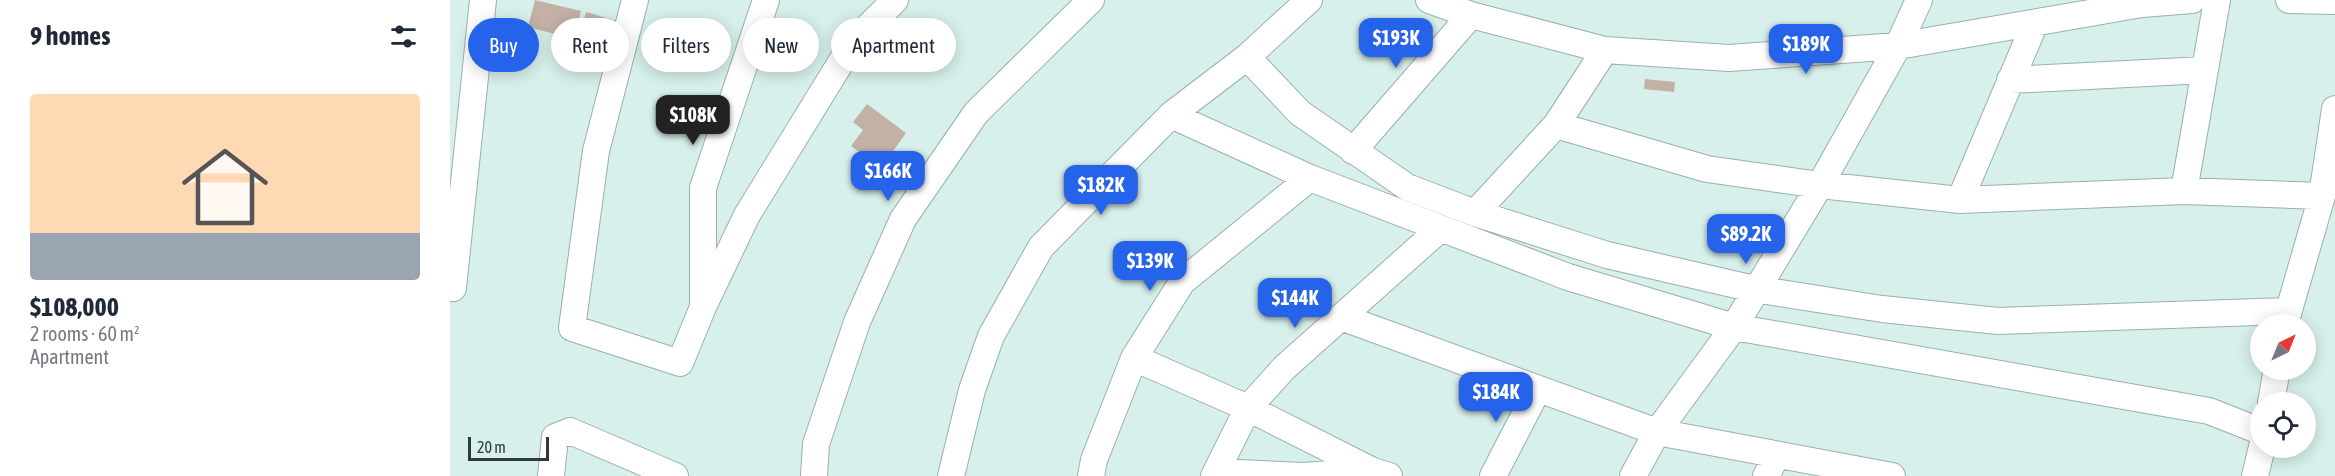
<!DOCTYPE html>
<html lang="en">
<head>
<meta charset="utf-8">
<style>
  body { margin:0; font-family:"Asap Condensed",sans-serif; background:#f2f2f3; color:#1f2937; height:100vh; display:flex; flex-direction:column; font-size:22px; white-space:nowrap }
  * { box-sizing:border-box; margin:0 }
  p { font-size:20px; color:#747a83 }
  .icon { flex:none; width:33px; height:33px; fill:none; stroke:currentColor; stroke-width:2; stroke-linecap:round; stroke-linejoin:round }
  .map { position:relative; flex:1; overflow:hidden }
  .details { display:flex; flex-direction:column; background:#fff; width:450px }
  .details>* { flex:none }
  .banner { position:absolute; left:18px; top:18px; width:570px; height:54px; display:flex; gap:12px }
  .needle { width:39px; rotate:43deg }
  .controls { position:absolute; left:1800px; top:314px; display:grid; gap:12px }
  .controls a { display:grid; place-items:center; width:66px; height:66px; border-radius:50%; background:#fff; box-shadow:0 3px 15px #0003; font-size:30px }
  .scale { position:absolute; left:18px; bottom:15px; width:81px; box-sizing:border-box; padding-left:6px; border:3px solid #2f3938; border-top:0; font-size:16px; line-height:21px; white-space:nowrap; color:#2f3938; -webkit-text-stroke:4px #d7f0eb; paint-order:stroke }
  .price { position:absolute; translate:-50% -51px; padding:0 14px; border-radius:12px; background:#2563eb; color:#fff; font-size:20px; line-height:39px; filter:drop-shadow(0 2px 3px #0008) }
  .price::after { content:''; position:absolute; left:50%; top:36px; width:18px; height:14px; margin-left:-9px; background:inherit; clip-path:polygon(0 0,100% 0,50% 100%) }
  .price.on { background:#222; color:#fff }
  ul { padding:0; list-style:none }
  li { display:grid; align-content:center; gap:12px; height:318px; padding:0 30px }
  li span { display:grid; place-items:center; height:186px; border-radius:6px; color:#555 }
  li>.icon { margin-inline-start:auto }
  span .icon { width:108px; height:108px; fill:#fffc; stroke-width:1 }
  li b { font-size:26px }
  h2 { display:flex; justify-content:space-between; align-items:center; height:72px; padding:0 30px; font-size:26px }
  .pill { padding:0 21px; border-radius:27px; background:#fff; box-shadow:0 3px 15px #0003; font-size:21px; line-height:54px }
  .pill.on { background:#2563eb; color:#fff }
  main { display:flex; flex:1; min-height:0 }
  .map>svg:first-child { display:block }
</style>
</head>
<body>
<main>
<section class="details">
<h2>9 homes<svg class="icon" aria-label="filters" viewBox="0 0 24 24"><path d="M4 7h16M4 17h16"/><circle cx="9" cy="7" r="2"/><circle cx="15" cy="17" r="2"/></svg></h2>
<ul>
<li><span style="background:linear-gradient(#ffd9b3 75%,#9aa5b1 0)"><svg class="icon" aria-label="home" viewBox="0 0 24 24"><path d="M3 11l9-7 9 7M6 9v11h12V9"/></svg></span><div><b>$108,000</b><p>2 rooms · 60 m²</p><p>Apartment</p></div></li>
</ul>
</section>
<div class="map">
<svg width="1885" height="476" viewBox="0 0 1885 476">
  <rect width="100%" height="100%" fill="#d7f0eb"/>
  <path fill="#c3b1a5" d="M85 0 131 11 124 39 78 27Z
    M136 12 178 24 170 49 129 37Z
    M1195 79 1225 82 1224 92 1194 89Z
    M417 104 456 133 431 168 401 146 413 130 403 122Z"/>
  <g fill="none" stroke-linecap="round" stroke-linejoin="round">
    <defs>
      <path id="minor" d="M185 0 146 151 122 328 230 363 253 307 297 215 404 41 445 0
        M979 0 1021 15 1155 50 1279 58 1448 46 1692 4 1742 0
        M1839 0 1885 1
        M797 57 850 113 957 187 1025 213 1157 255 1304 289 1432 309 1548 321 1837 311
        M1560 80 1755 70
        M721 115 860 178 1118 277 1284 327 1759 411 1810 431
        M1106 125 1257 169 1370 185 1510 200 1734 191 1872 196
        M903 151 1021 15
        M1734 191 1767 0
        M1510 200 1585 23
        M1025 213 1106 125 1155 50
        M0 288H3L33 0
        M253 301V188L316 0
        M891 317 1207 432 1442 476
        M1835 324 1872 196 1885 109
        M684 358 798 408 923 471 939 476
        M1821 402 1827 369
        M766 472 853 476 923 471
        M101 476 105 437 120 431 225 476
        M364 476 366 444 407 322 453 219 526 113 641 0
        M501 476 522 390 541 336 591 247 721 115 797 57 859 0
        M641 476 644 460 684 358 732 282 860 178
        M764 476 798 408 834 368 990 229
        M1043 476 1088 389
        M1183 476 1207 432 1284 327 1370 185 1448 46 1469 0
        M1316 476 1327 455
        M1805 476 1812 447"/>
    </defs>
    <use href="#minor" stroke="#99b0ac" stroke-width="28"/>
    <use href="#minor" stroke="#fff" stroke-width="26"/>
  </g>
</svg>
<div class="controls">
<a><svg class="needle" viewBox="-14 -14 28 28"><path d="M0-13l5 13h-10z" fill="#e53935"/><path d="M0 13l5-13h-10z" fill="#747a83"/></svg></a>
<a><svg class="icon" aria-label="locate" viewBox="0 0 24 24"><circle cx="12" cy="12" r="6"/><path d="M12 2v4M12 18v4M2 12h4M18 12h4"/></svg></a>
</div>
<div class="scale">20 m</div>
<b class="price" style="left:946px;top:69px">$193K</b>
<b class="price" style="left:1356px;top:75px">$189K</b>
<b class="price on" style="left:243px;top:146px">$108K</b>
<b class="price" style="left:438px;top:202px">$166K</b>
<b class="price" style="left:651px;top:216px">$182K</b>
<b class="price" style="left:1296px;top:265px">$89.2K</b>
<b class="price" style="left:700px;top:292px">$139K</b>
<b class="price" style="left:845px;top:329px">$144K</b>
<b class="price" style="left:1046px;top:423px">$184K</b>
<div class="banner">
<a class="pill on">Buy</a>
<a class="pill">Rent</a>
<a class="pill">Filters</a>
<a class="pill">New</a>
<a class="pill">Apartment</a>
</div>
</div>
</main>
</body>
</html>
